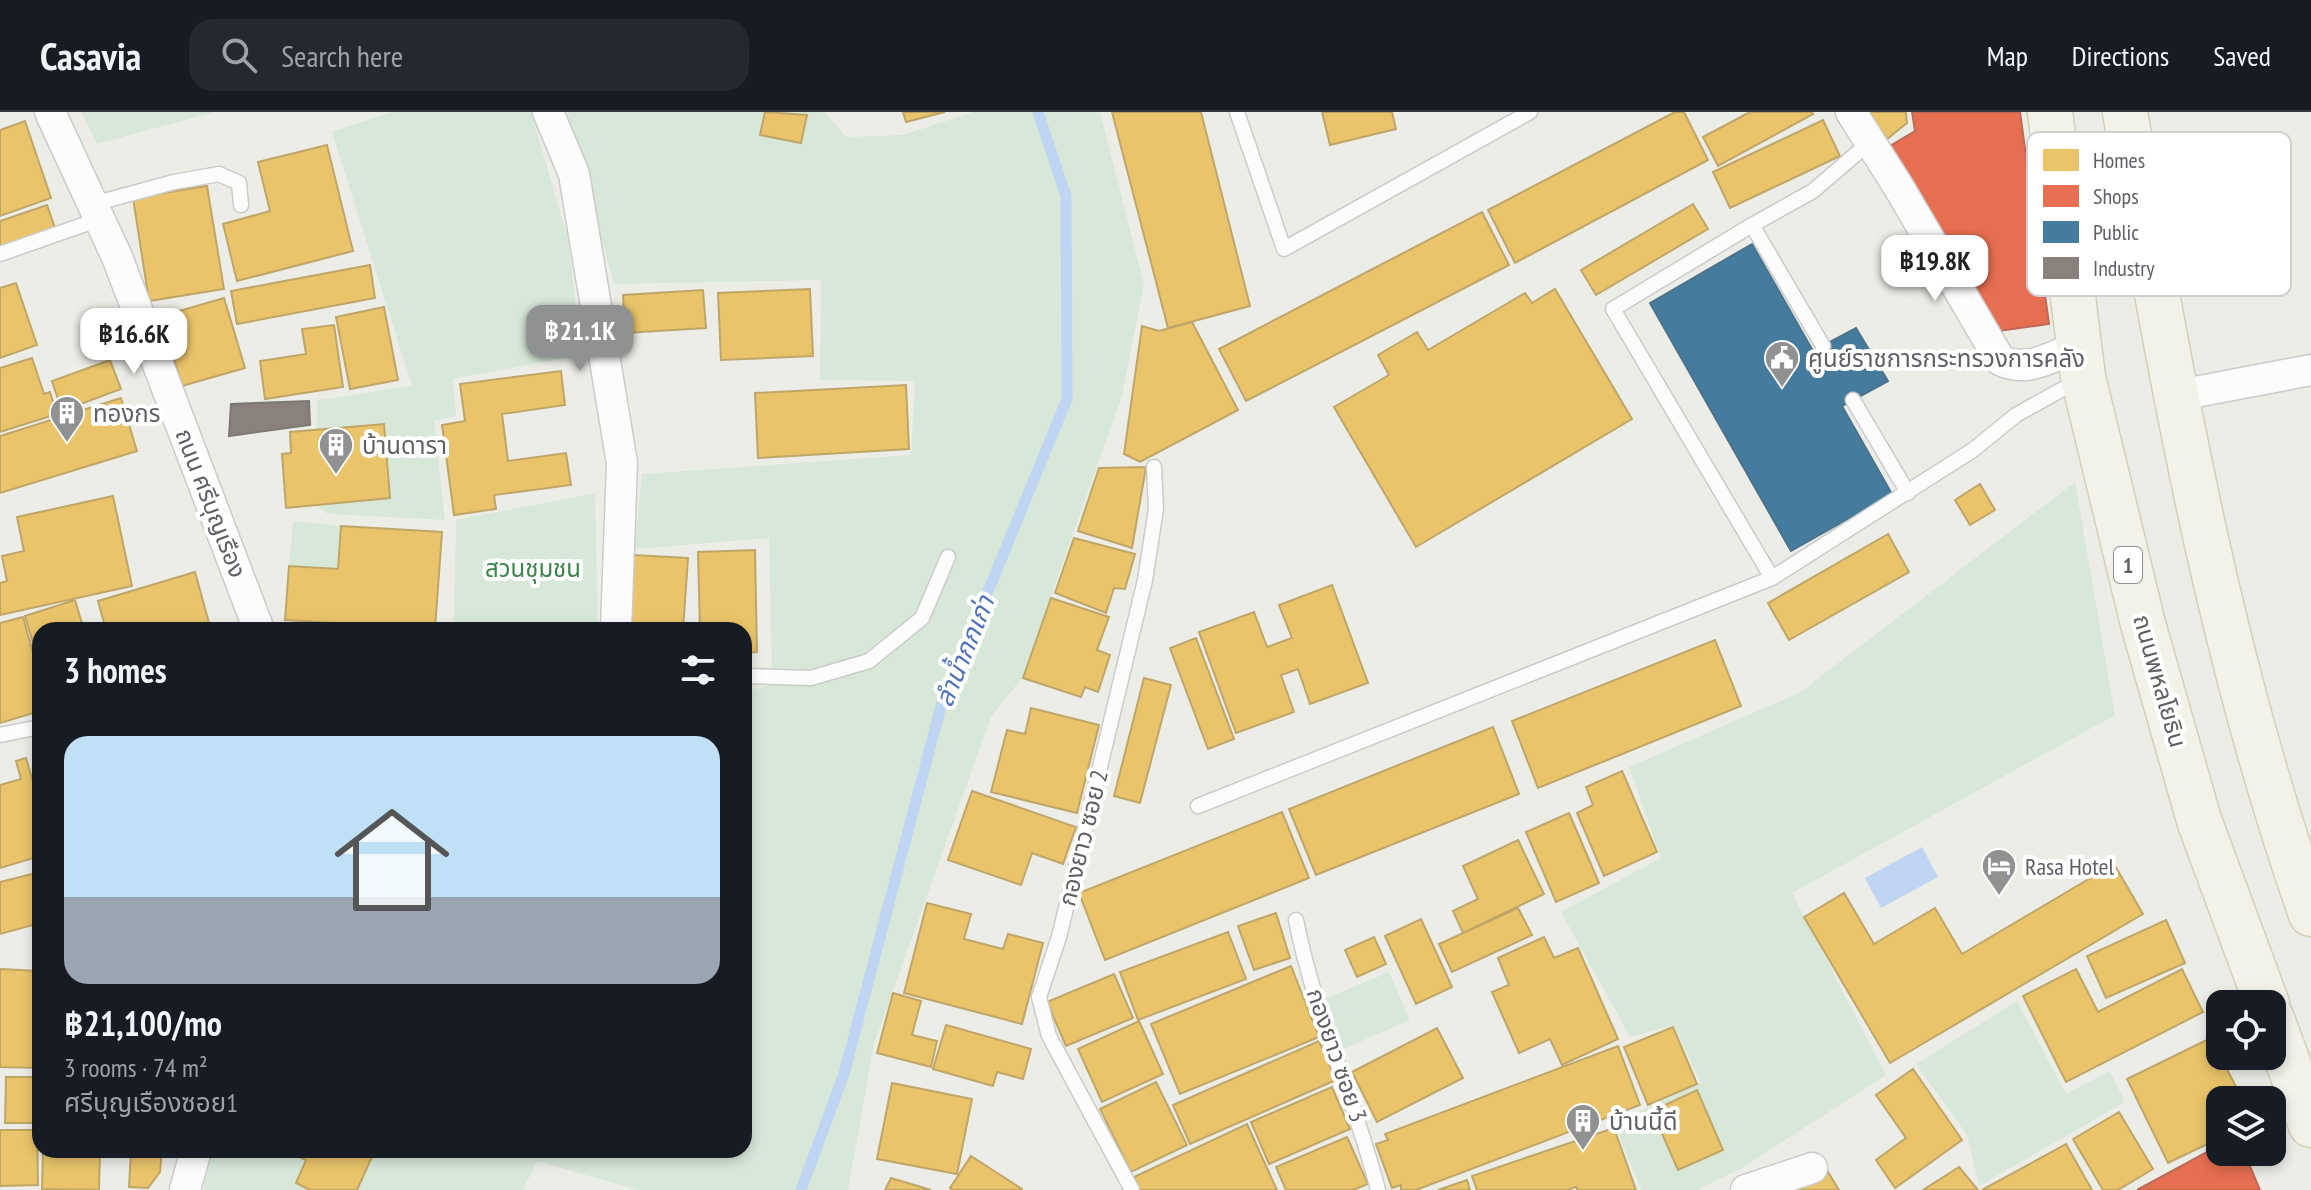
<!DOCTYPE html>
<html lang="en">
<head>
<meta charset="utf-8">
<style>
  body { margin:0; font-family:"PT Sans Narrow","Noto Sans Thai",sans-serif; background:#242831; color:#f1f3f6; height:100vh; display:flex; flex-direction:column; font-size:30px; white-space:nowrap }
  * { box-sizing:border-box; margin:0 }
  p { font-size:26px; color:#9ea1a6 }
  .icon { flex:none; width:44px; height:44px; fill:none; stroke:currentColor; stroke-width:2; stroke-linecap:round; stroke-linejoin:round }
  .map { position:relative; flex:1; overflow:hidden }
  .details { position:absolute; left:32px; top:510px; width:720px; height:536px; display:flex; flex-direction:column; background:#171b24; border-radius:24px; box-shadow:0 4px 12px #0003 }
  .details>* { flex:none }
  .buttons { position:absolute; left:2206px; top:878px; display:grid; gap:16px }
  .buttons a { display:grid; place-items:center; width:80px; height:80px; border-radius:16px; background:#171b24; box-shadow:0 4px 12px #0003; font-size:40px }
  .price { position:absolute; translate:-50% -68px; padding:0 18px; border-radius:16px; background:#fff; color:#222; font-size:26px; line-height:52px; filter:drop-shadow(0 2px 4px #0008) }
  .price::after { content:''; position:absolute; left:50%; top:48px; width:24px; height:18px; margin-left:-12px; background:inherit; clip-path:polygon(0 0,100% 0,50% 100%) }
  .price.selected { background:#909193; color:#fff }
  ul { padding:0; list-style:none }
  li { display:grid; align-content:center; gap:16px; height:424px; padding:0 32px }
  li span { display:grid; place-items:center; height:248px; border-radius:24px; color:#555 }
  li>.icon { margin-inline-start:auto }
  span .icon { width:144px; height:144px; fill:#fffc; stroke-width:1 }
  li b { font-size:34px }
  h2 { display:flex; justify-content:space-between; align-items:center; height:96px; padding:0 32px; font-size:34px }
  header { display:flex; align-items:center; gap:48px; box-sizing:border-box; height:112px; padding:0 40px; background:#171b24; border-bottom:2px solid #363941 }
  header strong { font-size:38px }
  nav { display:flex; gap:44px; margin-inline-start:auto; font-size:28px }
  .search { width:560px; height:72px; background:#242831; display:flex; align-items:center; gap:20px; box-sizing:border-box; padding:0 28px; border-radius:24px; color:#9ea1a6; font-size:30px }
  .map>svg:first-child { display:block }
</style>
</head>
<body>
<header>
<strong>Casavia</strong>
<div class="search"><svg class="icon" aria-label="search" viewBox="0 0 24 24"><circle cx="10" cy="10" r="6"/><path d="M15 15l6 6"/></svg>Search here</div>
<nav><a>Map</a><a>Directions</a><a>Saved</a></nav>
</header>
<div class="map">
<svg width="2311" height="1078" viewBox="0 0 2311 1078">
  <rect width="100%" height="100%" fill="#edede8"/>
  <path fill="#d7e8d8" d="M81 0H214L97 32Z
    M392 0H531L569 131 581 243 453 267 456 304 434 309 445 408 328 402 316 393 390 386 383 312 316 318 318 288 412 274 332 20Z
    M567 0H825L846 25 903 23 973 0H1100L1144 173 1122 284 1022 566 991 605 874 932 848 1078H638L537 1049 523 1078H205L202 1061 210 1038H744V579L772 573 769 426 635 437 642 362 911 343 915 269 820 268 821 168 614 172Z
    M2075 370 2115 603 1792 781 1886 963 1742 1056 1697 1078H1641L1614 1011 1701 971 1674 913 1630 925 1561 800 1661 746 1629 655 1799 581Z
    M595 381 598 518H454L456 408Z
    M293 409 341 414 338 457 289 454Z
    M1389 860 1410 908 1341 938 1320 889Z
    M2017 889 2066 982 2110 959 2125 990 1979 1074 1967 1023 1916 952Z"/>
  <path fill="#c0d5f3" d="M1922 735 1938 765 1881 796 1865 766Z"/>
  <path fill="#e9c46a" stroke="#bfa668" stroke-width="2" d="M765 0 807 3 801 31 760 23Z
    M903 0H945L906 10Z
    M1112 0H1201L1250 194 1168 216Z
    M1322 0H1392L1396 17 1330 33Z
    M1675 0H1684L1708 48 1515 151 1488 98Z
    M1750 0H1812L1813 2 1718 54 1703 25Z
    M1866 0H1906L1907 11 1887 27Z
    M1823 8 1840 44 1730 96 1713 60Z
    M25 9 51 86 0 104V18Z
    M327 33 353 139 237 169 223 112 270 99 258 50Z
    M207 74 224 177 149 189 133 86Z
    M1693 92 1708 117 1596 183 1581 158Z
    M47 93 55 116 0 135V109Z
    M1482 100 1509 153 1246 289 1219 237Z
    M370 153 375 186 237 212 231 179Z
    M16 171 37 233 0 246V176Z
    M810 177 813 244 721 248 718 181Z
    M1555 177 1632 307 1416 435 1334 295 1389 263 1378 243 1417 220 1428 238 1525 181 1532 191Z
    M703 178 706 216 625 221 623 183Z
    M224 186 245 256 182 274 162 204Z
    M384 195 398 268 350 277 336 205Z
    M1192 210 1238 298 1140 350 1124 342 1142 214 1159 219Z
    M334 213 343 275 265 287 260 249 306 242 302 217Z
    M32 246 44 282 50 280 57 302 0 320V256Z
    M110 248 121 277 62 299 52 269Z
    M561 259 565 293 502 302 508 349 566 341 571 373 494 383 496 397 454 403 442 313 465 309 460 272Z
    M906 273 909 337 758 346 755 281Z
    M121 286 137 339 0 381V324Z
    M384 312 390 386 286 396 282 342 291 341 290 320Z
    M1146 355 1132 436 1078 419 1099 356Z
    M1980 372 1995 398 1970 413 1955 388Z
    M113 384 132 474 0 503V471L7 469 2 444 24 439 17 405Z
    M341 414 442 420 435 517 285 508 289 454 338 457Z
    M1888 422 1909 460 1789 528 1768 491Z
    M1074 426 1135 442 1125 477 1114 476 1106 501 1055 481Z
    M755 438 757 540 744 541V518H700L698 440Z
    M633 443 688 446 683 518H628Z
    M195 460 211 518H106L98 489Z
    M1332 473 1368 571 1310 592 1298 557 1281 563 1294 600 1236 621 1199 520 1254 500 1267 535 1292 526 1279 493Z
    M1051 486 1109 505 1097 538 1110 543 1098 580 1085 575 1081 585 1023 566Z
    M75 488 84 518H40V554L25 504Z
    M23 505 40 566V599L0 611V511Z
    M1196 526 1234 627 1208 637 1170 536Z
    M1715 528 1741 594 1538 676 1512 609Z
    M1144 566 1171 573 1140 691 1114 684Z
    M1031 596 1099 613 1077 701 991 680 1007 618 1025 622Z
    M1493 615 1519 682 1316 763 1289 697Z
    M26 646 40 693V744L0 756V673L21 667 16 649Z
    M1622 659 1657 740 1604 764 1577 701 1593 693 1586 675Z
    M972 679 1076 715 1063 752 1032 741 1021 773 948 748Z
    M1282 700 1309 766 1105 848 1079 781Z
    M1569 701 1599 771 1556 790 1526 720Z
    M1518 728 1544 782 1463 821 1453 799 1478 787 1463 754Z
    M2114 752 2143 802 1890 951 1804 805 1844 781 1874 832 1935 796 1962 842Z
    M40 760V811L0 822V770Z
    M927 791 971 802 964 827 1003 837 1008 822 1043 831 1022 912 904 881Z
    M1518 796 1532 823 1452 860 1439 832Z
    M1276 801 1290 846 1254 858 1238 814Z
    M1421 807 1452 875 1416 892 1385 824Z
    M2166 808 2185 851 2106 886 2087 844Z
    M1228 820 1246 867 1138 908 1120 860Z
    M1374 825 1386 852 1357 865 1345 838Z
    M1544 825 1554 846 1578 836 1618 927 1562 953 1550 927 1519 941 1492 880 1509 873 1498 846Z
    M1291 854 1319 925 1180 982 1151 912Z
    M0 857 40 859V956L0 955Z
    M2076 857 2098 900 2182 857 2203 900 2066 970 2023 884Z
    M1114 862 1133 906 1066 934 1047 890Z
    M893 881 921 889 912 923 937 929 931 955 877 941Z
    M1139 909 1163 962 1102 990 1078 937Z
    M946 913 1031 937 1023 967 997 960 993 974 933 957Z
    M1673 915 1697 972 1648 993 1624 935Z
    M1437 916 1463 966 1377 1010 1352 960Z
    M2213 925 2220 944 2243 988H2220V1026L2168 1051 2127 967Z
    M1319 929 1336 968 1190 1032 1173 993Z
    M1618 934 1640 993 1416 1078H1401V1073L1392 1076 1376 1032 1388 1028 1385 1022Z
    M1913 957 1962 1028 1895 1076 1876 1048 1906 1026 1876 983Z
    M6 965H40V1011H5Z
    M1156 970 1187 1033 1131 1060 1100 997Z
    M892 971 972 987 957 1062 877 1047Z
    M1332 975 1350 1017 1269 1052 1251 1010Z
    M1697 978 1723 1038 1678 1058 1652 999Z
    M2119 1000 2153 1057 2118 1078H2103L2073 1027Z
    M1247 1012 1277 1078H1140L1134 1065Z
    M1614 1016 1636 1078H1578L1576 1075 1567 1078H1477L1472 1064Z
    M0 1018H37L38 1073 0 1074Z
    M1347 1025 1368 1072 1353 1078H1286L1276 1055Z
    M2066 1032 2092 1078H1982Z
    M43 1038H100L99 1078 42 1077Z
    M131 1038H162L160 1060 148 1076 129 1075Z
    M283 1038H375L357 1078H310L296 1071 306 1048Z
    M971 1044 1022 1077V1078H953L950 1076Z
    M1959 1055 1978 1078H1923Z
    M1828 1060 1839 1078H1799Z
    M891 1066 931 1078H885Z
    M1467 1068 1470 1078H1438Z"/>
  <path fill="#e76f51" stroke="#be6a57" stroke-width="2" d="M1912 0H2020L2049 212 1999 219 1888 35 1915 19Z
    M2220 1033V1040H2244L2260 1078H2137Z"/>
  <path fill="#457b9d" stroke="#4c738c" stroke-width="2" d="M1752 132 1813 239 1856 216 1888 269 1842 294 1892 382 1791 439 1650 191Z"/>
  <path fill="#8a817c" stroke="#7d7775" stroke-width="2" d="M309 289 310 313 229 324 231 292Z"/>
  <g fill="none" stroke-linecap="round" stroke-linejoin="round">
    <path stroke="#c0d5f3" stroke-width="11" d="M801 1078 844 962 941 594 1067 287 1066 84 1038 0"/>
    <defs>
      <path id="service" d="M1237 0 1284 137 1530 0
        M93 92 174 70 219 62 239 71 241 93
        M1752 113 1813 79 1870 30
        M0 142 100 107
        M1853 288 1908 381
        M1772 466 1613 197 1752 113 1823 234
        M744 564 811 566 869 549 922 506 948 445
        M0 623 40 615
        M1198 694 1772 466 1973 338 2016 303 2079 268
        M1296 808C1314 901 1355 987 1378 1078
        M1132 1078 1049 924 1039 885 1059 825 1145 468 1156 397 1154 355"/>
      <path id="minor" d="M50 0 117 145 259 518
        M548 0 574 62 622 351 616 518
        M1851 0 1898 74 2000 248C2027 262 2053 244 2079 234
        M2174 284 2311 258
        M185 1078 196 1038
        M1746 1078 1812 1056"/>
      <path id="primary" d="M2050 0 2083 265 2143 512 2199 708 2267 892
        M2125 0C2172 271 2219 542 2311 802
        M2272 907 2311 1013"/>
    </defs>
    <use href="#service" stroke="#cacbca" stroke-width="17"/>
    <use href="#minor" stroke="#cacbca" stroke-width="33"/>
    <use href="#primary" stroke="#d3d0b8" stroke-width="47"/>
    <use href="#service" stroke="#fcfcfc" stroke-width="14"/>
    <use href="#minor" stroke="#fcfcfc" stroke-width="30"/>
    <use href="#primary" stroke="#f2f2e9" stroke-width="44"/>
  </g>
  <defs>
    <symbol id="civic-pin" viewBox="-11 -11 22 30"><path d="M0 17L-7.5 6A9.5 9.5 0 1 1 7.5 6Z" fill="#909193" stroke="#fff"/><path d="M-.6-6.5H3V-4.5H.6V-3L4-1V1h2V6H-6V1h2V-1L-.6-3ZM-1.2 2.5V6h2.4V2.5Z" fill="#fff"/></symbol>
    <symbol id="building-pin" viewBox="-11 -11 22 30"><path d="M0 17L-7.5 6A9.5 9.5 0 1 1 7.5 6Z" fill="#909193" stroke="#fff"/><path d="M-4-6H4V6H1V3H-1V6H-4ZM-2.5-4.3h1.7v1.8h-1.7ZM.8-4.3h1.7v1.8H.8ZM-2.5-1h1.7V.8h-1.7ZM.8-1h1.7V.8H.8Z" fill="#fff"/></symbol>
    <symbol id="hotel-pin" viewBox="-11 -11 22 30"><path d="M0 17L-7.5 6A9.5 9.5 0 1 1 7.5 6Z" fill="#909193" stroke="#fff"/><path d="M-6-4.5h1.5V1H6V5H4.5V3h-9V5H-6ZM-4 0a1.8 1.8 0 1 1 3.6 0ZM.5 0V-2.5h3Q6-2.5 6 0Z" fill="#fff"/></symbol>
  </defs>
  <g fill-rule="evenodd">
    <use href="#civic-pin" x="1762" y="226" width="40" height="54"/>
    <use href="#building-pin" x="47" y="281" width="40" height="54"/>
    <use href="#building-pin" x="316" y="313" width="40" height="54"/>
    <use href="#hotel-pin" x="1979" y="734" width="40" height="54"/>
    <use href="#building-pin" x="1563" y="989" width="40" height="54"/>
  </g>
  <g text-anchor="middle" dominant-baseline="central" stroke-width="8" stroke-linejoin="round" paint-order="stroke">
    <rect fill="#fff" stroke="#8e9093" stroke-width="2" x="2114" y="435" width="28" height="36" rx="6"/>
    <g font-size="22" font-weight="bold" fill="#5e6065">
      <text x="2128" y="453">1</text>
    </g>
    <g font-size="24" fill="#5e6065" stroke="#fff" text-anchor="start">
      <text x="1808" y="246">ศูนย์ราชการกระทรวงการคลัง</text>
      <text x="93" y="301">ทองกร</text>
      <text x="362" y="333">บ้านดารา</text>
      <text x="2025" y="754">Rasa Hotel</text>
      <text x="1609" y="1009">บ้านนี้ดี</text>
    </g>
    <g font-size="24" fill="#5e6065" stroke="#fff">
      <text transform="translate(211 391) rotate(69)">ถนน ศรีบุญเรือง</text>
      <text transform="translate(2160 569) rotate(74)">ถนนพหลโยธิน</text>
      <text transform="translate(1083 726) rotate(-76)">กองยาว ซอย 2</text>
      <text transform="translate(1337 943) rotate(71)">กองยาว ซอย 3</text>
    </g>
    <g font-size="24" fill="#3d844c" stroke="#fff">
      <text x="533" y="456">สวนชุมชน</text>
    </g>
    <g font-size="26" font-style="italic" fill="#5173ba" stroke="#fff">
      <text transform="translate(964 539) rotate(-68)">ลำน้ำกกเก่า</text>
    </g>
  </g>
  <rect x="2027" y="20" width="264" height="164" rx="12" fill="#fff" stroke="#cfcfd1" stroke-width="2"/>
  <rect x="2043" y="37" width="36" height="22" fill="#e9c46a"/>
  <rect x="2043" y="73" width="36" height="22" fill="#e76f51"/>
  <rect x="2043" y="109" width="36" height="22" fill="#457b9d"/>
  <rect x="2043" y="145" width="36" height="22" fill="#8a817c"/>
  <g font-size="22" fill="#5e6065">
    <text x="2093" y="56">Homes</text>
    <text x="2093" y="92">Shops</text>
    <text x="2093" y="128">Public</text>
    <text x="2093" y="164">Industry</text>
  </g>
</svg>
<div class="buttons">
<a><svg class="icon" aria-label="locate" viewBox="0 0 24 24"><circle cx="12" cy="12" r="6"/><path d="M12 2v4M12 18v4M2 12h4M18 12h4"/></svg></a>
<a><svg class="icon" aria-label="layers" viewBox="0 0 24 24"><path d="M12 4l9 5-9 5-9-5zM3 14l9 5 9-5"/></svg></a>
</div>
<b class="price" style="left:1935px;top:191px">฿19.8K</b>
<b class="price selected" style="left:580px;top:261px">฿21.1K</b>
<b class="price" style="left:134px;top:264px">฿16.6K</b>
<section class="details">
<h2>3 homes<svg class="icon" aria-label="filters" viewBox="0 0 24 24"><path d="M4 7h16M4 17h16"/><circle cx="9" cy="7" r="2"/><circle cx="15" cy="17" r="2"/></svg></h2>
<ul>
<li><span style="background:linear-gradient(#bfe0f5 65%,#9aa5b1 0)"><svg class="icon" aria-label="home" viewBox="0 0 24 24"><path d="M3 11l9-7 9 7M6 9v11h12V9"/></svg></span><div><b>฿21,100/mo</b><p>3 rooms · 74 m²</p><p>ศรีบุญเรืองซอย1</p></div></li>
</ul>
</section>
</div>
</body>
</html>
